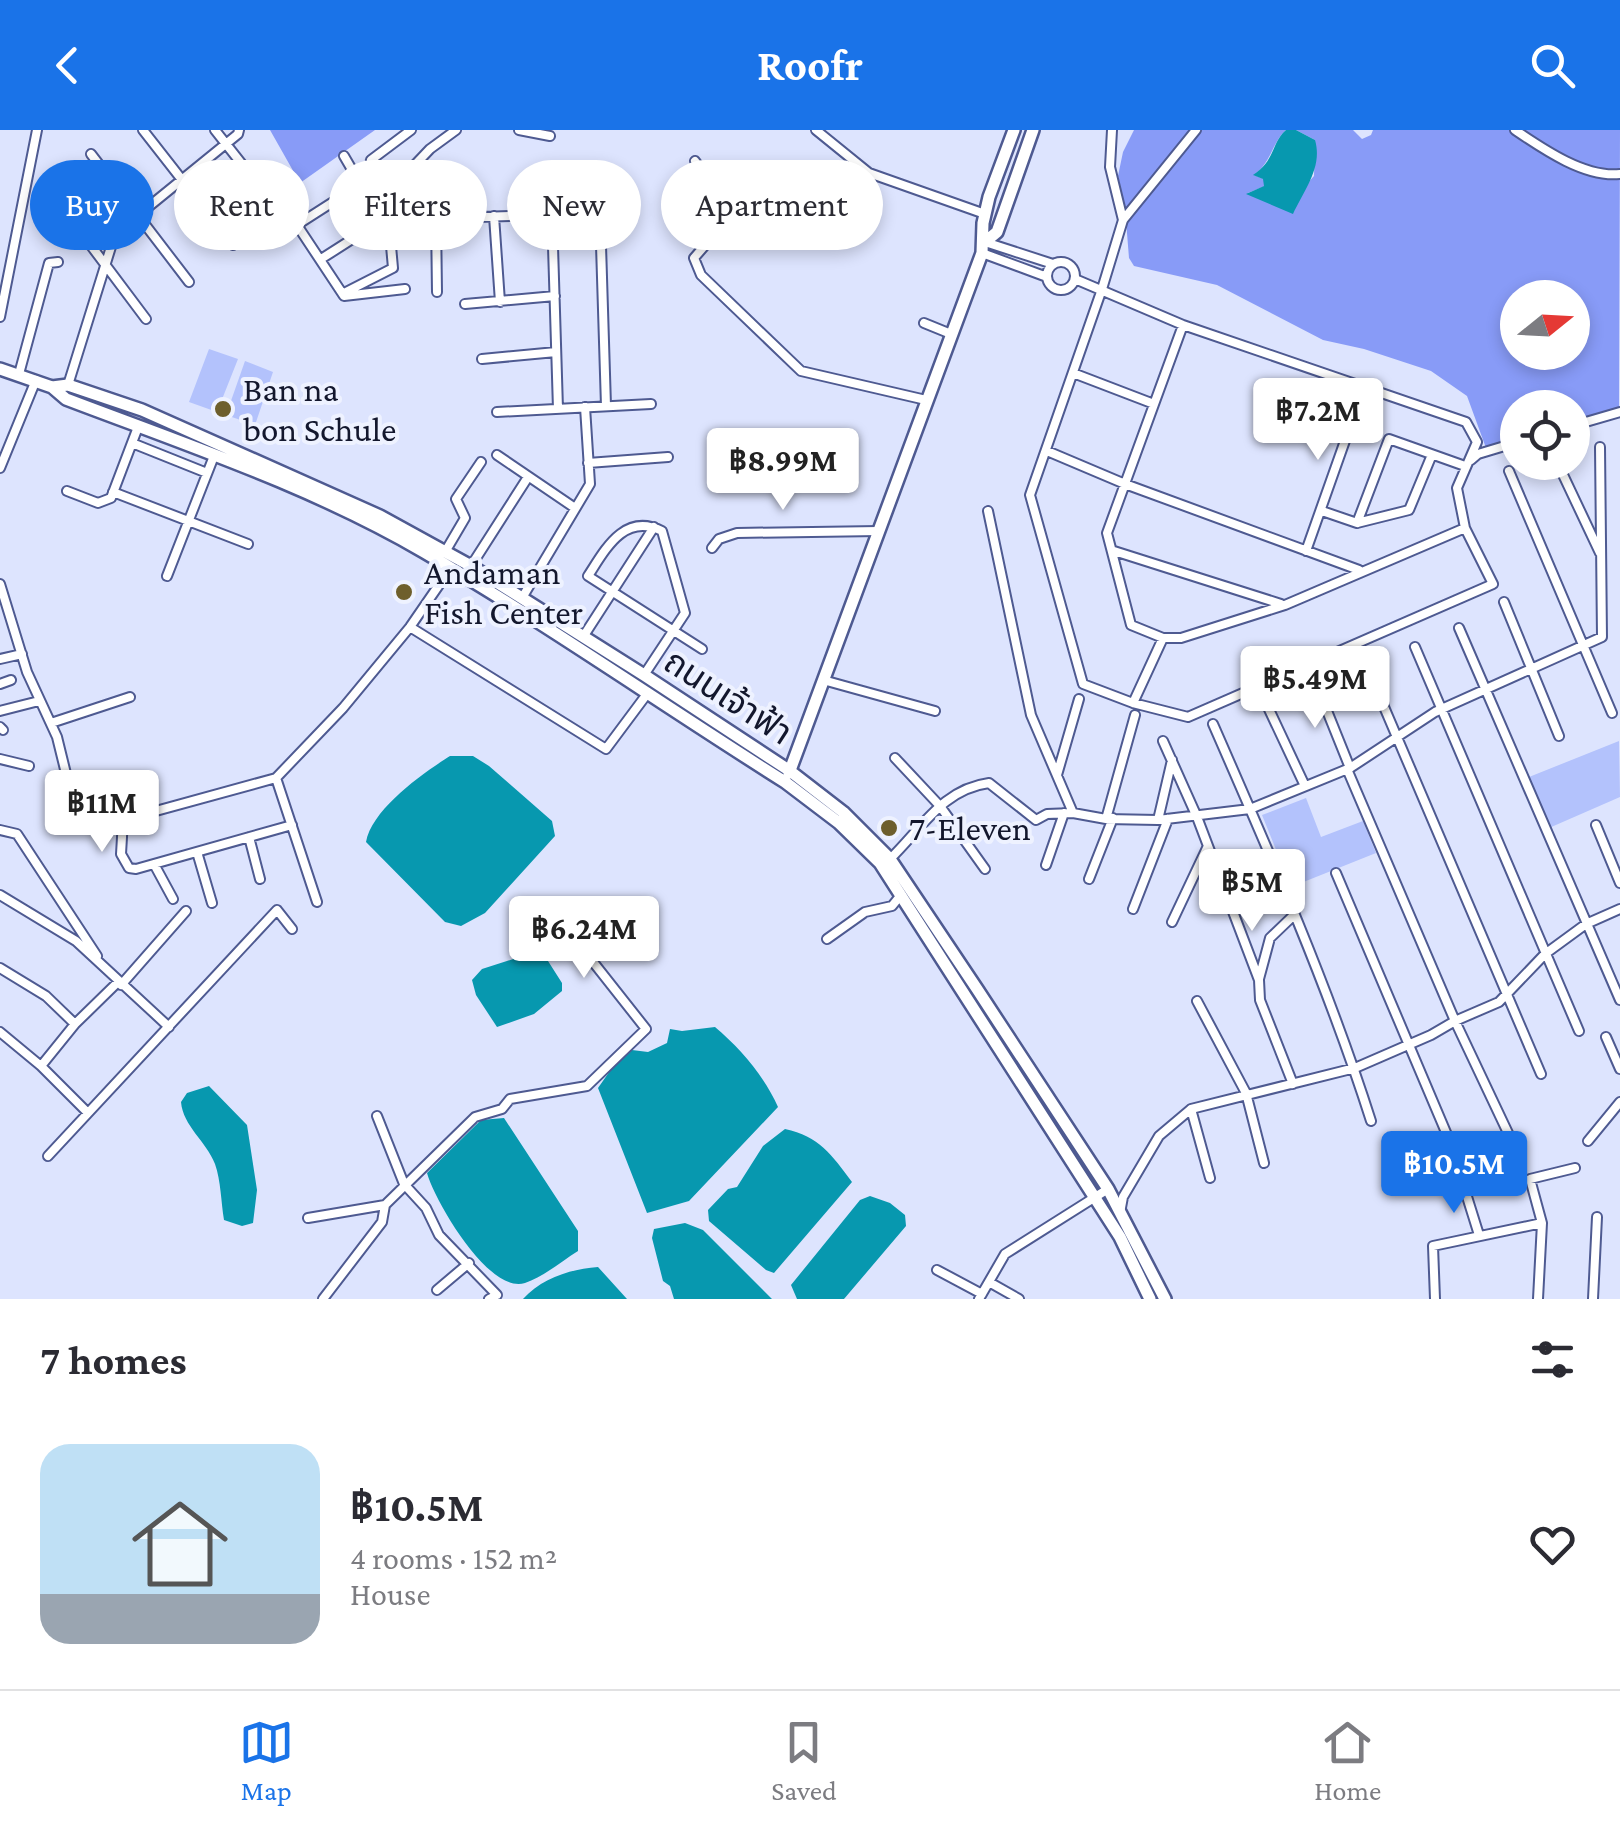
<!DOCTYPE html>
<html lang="en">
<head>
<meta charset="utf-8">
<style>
  body { margin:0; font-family:"Crimson Pro","Noto Sans Thai",serif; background:#f7f7f7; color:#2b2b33; height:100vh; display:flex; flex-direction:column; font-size:38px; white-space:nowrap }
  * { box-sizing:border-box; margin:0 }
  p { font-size:32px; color:#7c7c81 }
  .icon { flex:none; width:55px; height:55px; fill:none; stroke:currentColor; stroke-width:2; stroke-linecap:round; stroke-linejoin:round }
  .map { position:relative; height:1169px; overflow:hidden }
  .panel { display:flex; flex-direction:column; background:#fff; flex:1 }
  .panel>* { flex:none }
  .banner { position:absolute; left:30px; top:30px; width:1000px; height:90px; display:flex; gap:20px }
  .needle { width:65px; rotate:72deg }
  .controls { position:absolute; left:1500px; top:150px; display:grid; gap:20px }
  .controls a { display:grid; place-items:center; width:90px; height:90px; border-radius:50%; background:#fff; box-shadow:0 5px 15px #0003; font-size:50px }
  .price { position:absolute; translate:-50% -85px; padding:0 22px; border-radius:10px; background:#fff; color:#222; font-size:32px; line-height:65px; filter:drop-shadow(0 2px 5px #0008) }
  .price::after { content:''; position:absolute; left:50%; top:60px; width:30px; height:22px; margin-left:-15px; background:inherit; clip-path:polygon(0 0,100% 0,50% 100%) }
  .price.current { background:#1a73e8; color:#fff }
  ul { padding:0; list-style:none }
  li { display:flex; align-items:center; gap:30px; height:250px; padding:0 40px }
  li span { display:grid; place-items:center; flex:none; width:280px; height:200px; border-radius:30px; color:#555 }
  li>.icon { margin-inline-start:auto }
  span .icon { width:120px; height:120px; fill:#fffc; stroke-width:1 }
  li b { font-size:42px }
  h2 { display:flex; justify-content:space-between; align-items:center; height:120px; padding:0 40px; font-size:42px }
  .tag { padding:0 35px; border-radius:45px; background:#fff; box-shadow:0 5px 15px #0003; font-size:35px; line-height:90px }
  .tag.current { background:#1a73e8; color:#fff }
  header { display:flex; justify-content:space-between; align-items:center; height:130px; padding:0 40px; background:#1a73e8; color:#fff; font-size:45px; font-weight:700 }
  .tab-bar { display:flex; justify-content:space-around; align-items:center; height:140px; border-top:2px solid #e1e1e2; background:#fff; font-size:28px; color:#7c7c81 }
  .tab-bar a { display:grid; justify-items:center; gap:5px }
  .tab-bar .current { color:#1a73e8 }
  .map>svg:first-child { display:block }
</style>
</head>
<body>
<header><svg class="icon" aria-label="back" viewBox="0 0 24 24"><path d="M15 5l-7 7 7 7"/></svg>Roofr<svg class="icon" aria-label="search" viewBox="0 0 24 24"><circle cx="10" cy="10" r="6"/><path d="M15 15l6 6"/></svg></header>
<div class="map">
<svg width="1620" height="1169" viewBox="0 0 1620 1169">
  <rect width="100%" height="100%" fill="#dde4fe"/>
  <path fill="#b3c2fc" d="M209 219 238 229 217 282 189 272Z
    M245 231 273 242 255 295 226 285Z
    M1619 611 1620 667 1549 698 1529 647Z
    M1306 668 1321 707 1363 691 1376 723 1291 757 1262 685Z"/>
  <path fill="#889bf7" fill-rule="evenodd" d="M270 0H375L300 53Z
    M1134 0H1286C1272 12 1272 32 1254 45L1264 49 1265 56 1248 63 1306 55 1314 46 1315 10 1296 0H1353L1362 9 1371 5 1373 0H1620L1619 280 1573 293 1572 278H1518L1517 309 1486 318 1467 266 1431 241 1364 219 1323 210 1217 155 1134 136 1129 128 1125 78 1118 46 1123 22ZM1518 168H1572V222H1518Z"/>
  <path fill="#0798af" d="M1286 0H1296L1315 10C1323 37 1304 60 1293 84L1246 64 1264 56 1263 49 1253 45C1276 30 1271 13 1286 0Z
    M450 626H473L489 636 552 691 555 706 485 783 461 796 445 792 366 712C372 679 423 643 450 626Z
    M541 820 562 853V861L534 884 497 897 476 865 472 850 482 839Z
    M715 897C740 918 765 947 778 977L689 1071 647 1083 598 958 612 938 632 920 648 922 667 913 670 899 682 901Z
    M209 956 247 995 257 1060 253 1093 242 1096 224 1090C221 1072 221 1051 215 1034 206 1011 183 996 181 972L187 963Z
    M504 988 578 1101V1121C562 1131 543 1147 525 1153 490 1165 435 1072 427 1043L481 990Z
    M785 999C819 1006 832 1025 852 1052L774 1143 766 1140 709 1091 708 1080 728 1059 737 1057 763 1016Z
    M870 1066 890 1073 905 1085 906 1096 844 1169H797L791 1155 860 1070Z
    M685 1093 703 1100 772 1169H674L670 1156 663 1151 652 1108 654 1099Z
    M598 1137 627 1169H523C542 1148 571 1139 598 1137Z"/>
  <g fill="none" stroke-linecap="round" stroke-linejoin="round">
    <defs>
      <path id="minor" d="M143 0 233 115
        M215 0 278 80
        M519 0 550 6
        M816 0 869 43 985 84
        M1112 0 1110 37 1123 90
        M1515 0C1543 19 1585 48 1620 44
        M91 24 189 152
        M344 26 390 105 393 138 344 163
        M695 31 733 83 694 128 701 145 801 241 926 270
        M361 54 297 95 344 166 405 159
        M393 58 379 45 371 30 411 0
        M552 84 558 279
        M494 86 500 172
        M398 87 393 58 430 19 456 0
        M436 89 437 162
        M80 101 146 189
        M985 112 1053 134
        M982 123 1047 147
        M321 129 382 90 600 83 606 276
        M1047 146a14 14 0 1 1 28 0a14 14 0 1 1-28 0Z
        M1075 149 1183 195 1466 292 1477 312 1457 358 1465 398 1493 454 1188 587 1133 573 1083 554 1030 365 1102 159 1123 90 1196 0
        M465 174 555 166
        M0 187 37 0
        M924 193 951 204
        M1183 195 1107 403 1131 495 1163 508H1181L1285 475 1465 398
        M482 229 556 222
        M1073 243 1154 274
        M19 244 49 133 58 132
        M68 255 115 104 238 4 239 0
        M497 282 651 274
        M1572 296 1620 282
        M132 313 207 343
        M1047 321 1125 354 1359 440
        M497 325 575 378
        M1471 330 1478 324 1518 312
        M1557 332 1600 423
        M588 333 668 327
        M0 338 36 250
        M1509 341 1612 583
        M67 361 98 373 111 368 138 297
        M113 362 248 414
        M988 381 1031 585 1073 683
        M1322 381 1357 393 1409 380 1431 327
        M1357 393 1389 309 1465 336
        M712 418 719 409 737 403 879 401
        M1114 421 1281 474
        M1306 421 1364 257
        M445 422 465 388 456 369 481 332
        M471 436 528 347
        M167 446 214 326
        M0 454 27 542 57 607 73 672
        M522 468 590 354 585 277
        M1504 472 1559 606
        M410 497 606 619 647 564
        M1459 498 1620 870
        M583 507 654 397
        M1415 517 1579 901
        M0 529 22 524
        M1364 530 1541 944
        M644 545 685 483 662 401C624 382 605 420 588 446L702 519
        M823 550 935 581
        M1315 551 1350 638
        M0 554 11 550
        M1133 573 1163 508
        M1266 573 1305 656
        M0 581 39 571
        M51 593 130 567
        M1213 594C1270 724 1328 856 1371 991
        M0 597 3 600
        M1163 611 1197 687 1259 850 1260 870 1293 954
        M895 628 940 676 985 739
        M0 629 29 636
        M1347 639 1455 891 1508 1003
        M1057 645 1079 569
        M276 648 123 690 121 724 129 738 136 739 292 695
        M1106 689 1135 585
        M1158 690 1172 630
        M1596 695 1620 753
        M0 700 17 704 97 826
        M249 707 260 749
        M197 722 212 773
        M890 729C922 698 943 659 989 653L1036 690 1047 684 1073 683 1106 689 1158 690 1250 679 1350 638 1435 582 1602 507 1600 317
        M154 734 173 769
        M1046 735 1064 683
        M1336 743 1459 1033
        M1089 749 1113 688
        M0 765 76 811 169 897
        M317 772 276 648 343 578 410 497 450 439
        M1133 779 1168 689
        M1172 792 1207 718
        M827 809 865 782 892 776 901 765
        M0 838 46 866 75 894
        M1259 849 1270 808 1294 785
        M121 855 186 781
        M1197 871 1246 963 1264 1033
        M0 902 41 936 88 983
        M1606 907 1620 939
        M41 936 75 894 118 852
        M1191 979 1210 1048
        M377 986 404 1054 426 1078 439 1105 497 1165 489 1169
        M1588 1011 1620 972
        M48 1026 277 780 292 799
        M1464 1057 1479 1105
        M1120 1083 1123 1067 1159 1006 1191 979 1355 938 1431 905 1455 891 1499 872 1545 824 1586 794 1620 779
        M308 1088 385 1075
        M937 1140 982 1164
        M989 1152 1019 1169
        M437 1160 469 1133
        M323 1169 382 1092 385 1075 475 987 502 979 510 969 587 956 646 899 552 780
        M979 1169 1005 1124 1108 1059
        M1435 1169 1433 1116 1542 1093
        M1538 1169 1542 1093 1530 1049 1575 1038
        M1593 1169 1597 1087"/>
      <path id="secondary" d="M985 112 997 102 1033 0
        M0 239 52 257 66 269C187 315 313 357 424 422 547 494 664 576 785 652L839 693 880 733 1120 1107 1150 1169
        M52 257 68 255 142 280 380 386 471 436 644 545 790 641 843 682 890 729 977 859 1108 1059 1165 1169
        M789 643 982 123 983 93 989 67 1014 0"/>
    </defs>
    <use href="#minor" stroke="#4e5a91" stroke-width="12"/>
    <use href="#secondary" stroke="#4e5a91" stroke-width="16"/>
    <use href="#minor" stroke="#fff" stroke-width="8"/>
    <use href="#secondary" stroke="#fff" stroke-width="11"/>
  </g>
  <g fill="#6e5f2c" stroke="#eef2ff" stroke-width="4">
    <circle cx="223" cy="279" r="10"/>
    <circle cx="404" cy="462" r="10"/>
    <circle cx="889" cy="698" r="10"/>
  </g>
  <g text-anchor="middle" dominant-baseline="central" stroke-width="8" stroke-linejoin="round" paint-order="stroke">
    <g font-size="35" fill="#13172d" stroke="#eef2ff" text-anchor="start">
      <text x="243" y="259">Ban na<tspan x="243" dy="40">bon Schule</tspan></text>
      <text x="424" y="442">Andaman<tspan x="424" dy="40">Fish Center</tspan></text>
      <text x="909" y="698">7-Eleven</text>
    </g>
    <g font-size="35" fill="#13172d" stroke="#eef2ff">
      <text transform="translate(728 567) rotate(33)">ถนนเจ้าฟ้า</text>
    </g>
  </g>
</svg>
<div class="controls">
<a><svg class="needle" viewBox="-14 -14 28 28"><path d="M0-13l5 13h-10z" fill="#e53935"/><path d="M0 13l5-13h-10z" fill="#7c7c81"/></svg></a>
<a><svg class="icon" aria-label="locate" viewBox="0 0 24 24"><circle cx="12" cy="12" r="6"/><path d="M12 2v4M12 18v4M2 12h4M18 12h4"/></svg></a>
</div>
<b class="price" style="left:1318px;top:333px">฿7.2M</b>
<b class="price" style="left:783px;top:383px">฿8.99M</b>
<b class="price" style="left:1315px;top:601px">฿5.49M</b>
<b class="price" style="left:102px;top:725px">฿11M</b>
<b class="price" style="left:1252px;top:804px">฿5M</b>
<b class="price" style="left:584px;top:851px">฿6.24M</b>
<b class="price current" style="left:1454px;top:1086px">฿10.5M</b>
<div class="banner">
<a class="tag current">Buy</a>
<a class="tag">Rent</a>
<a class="tag">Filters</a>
<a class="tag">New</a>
<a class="tag">Apartment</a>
</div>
</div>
<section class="panel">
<h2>7 homes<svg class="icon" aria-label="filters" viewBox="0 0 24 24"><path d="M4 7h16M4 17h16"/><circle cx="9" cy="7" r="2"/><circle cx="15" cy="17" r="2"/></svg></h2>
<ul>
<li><span style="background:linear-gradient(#bfe0f5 75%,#9aa5b1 0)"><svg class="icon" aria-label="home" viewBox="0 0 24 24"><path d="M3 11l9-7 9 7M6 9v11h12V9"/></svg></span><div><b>฿10.5M</b><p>4 rooms · 152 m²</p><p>House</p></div><svg class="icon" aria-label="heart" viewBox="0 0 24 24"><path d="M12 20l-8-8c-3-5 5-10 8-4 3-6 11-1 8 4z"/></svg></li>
</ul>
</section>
<nav class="tab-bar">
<a class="current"><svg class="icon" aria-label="map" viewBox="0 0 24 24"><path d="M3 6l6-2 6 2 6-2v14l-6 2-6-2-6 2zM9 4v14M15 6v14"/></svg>Map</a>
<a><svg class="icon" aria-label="saved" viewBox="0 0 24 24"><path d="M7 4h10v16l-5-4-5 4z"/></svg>Saved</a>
<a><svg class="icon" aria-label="home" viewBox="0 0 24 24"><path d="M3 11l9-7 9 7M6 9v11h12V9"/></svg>Home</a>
</nav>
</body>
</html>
